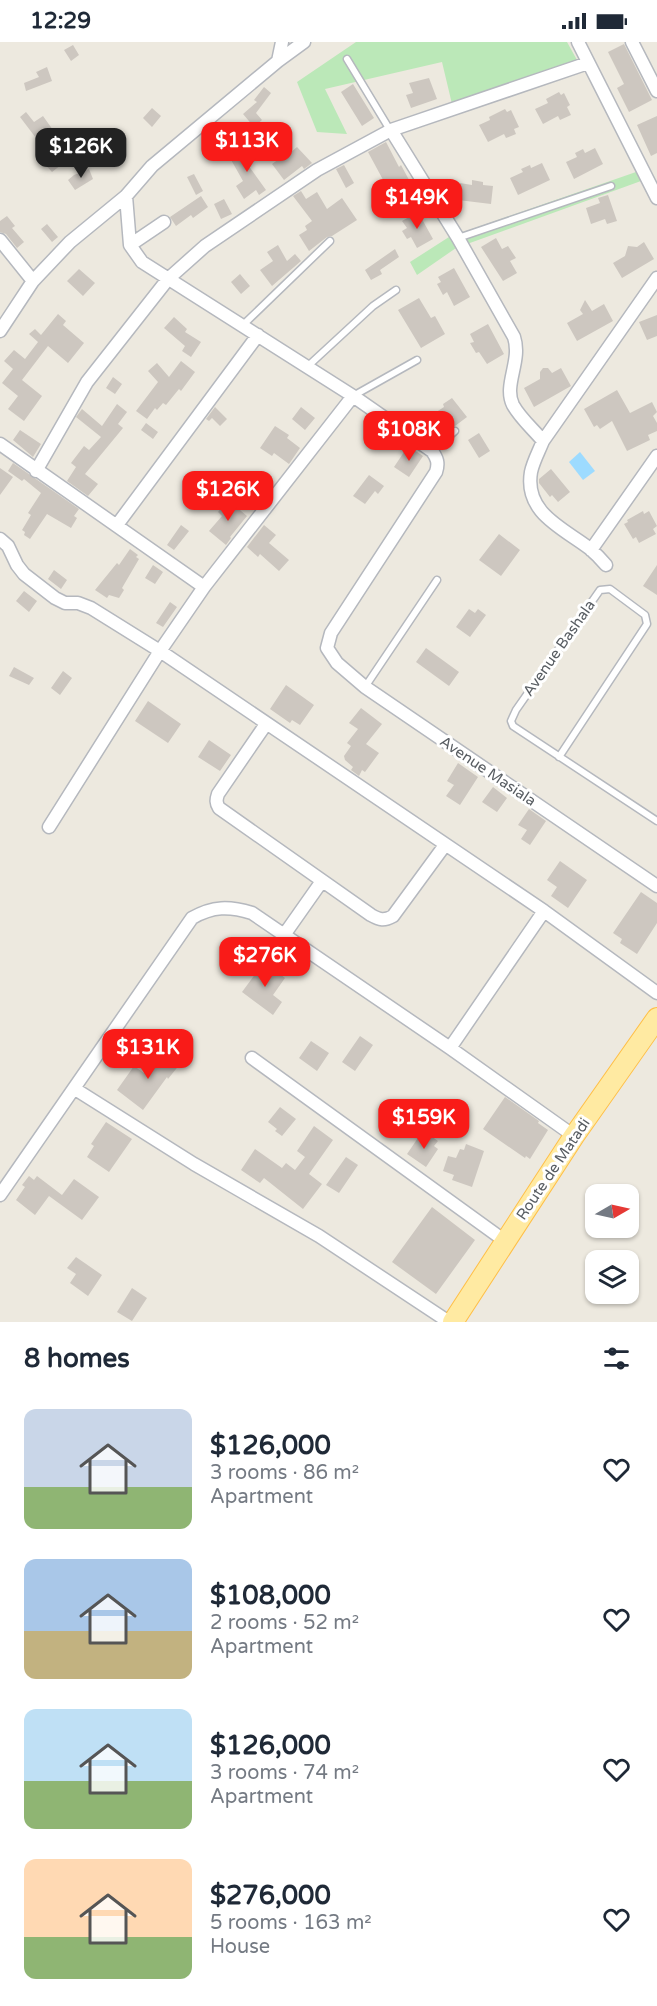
<!DOCTYPE html>
<html lang="en">
<head>
<meta charset="utf-8">
<style>
  body { margin:0; font-family:"Varela Round",sans-serif; background:#f6f6f7; color:#1f2937; height:100vh; display:flex; flex-direction:column; font-size:22px; white-space:nowrap }
  * { box-sizing:border-box; margin:0 }
  p { font-size:20px; color:#747a83 }
  .icon { flex:none; width:33px; height:33px; fill:none; stroke:currentColor; stroke-width:2; stroke-linecap:round; stroke-linejoin:round }
  .map { position:relative; height:1280px; overflow:hidden }
  .side { display:flex; flex-direction:column; background:#fff; flex:1 }
  .side>* { flex:none }
  .needle { width:39px; rotate:81deg }
  .tools { position:absolute; left:585px; top:1142px; display:grid; gap:12px }
  .tools a { display:grid; place-items:center; width:54px; height:54px; border-radius:12px; background:#fff; box-shadow:0 2px 4px #0004; font-size:30px }
  .price { position:absolute; translate:-50% -51px; padding:0 14px; border-radius:12px; background:#f91b18; color:#fff; font-size:20px; line-height:39px; filter:drop-shadow(0 2px 3px #0008) }
  .price::after { content:''; position:absolute; left:50%; top:36px; width:18px; height:14px; margin-left:-9px; background:inherit; clip-path:polygon(0 0,100% 0,50% 100%) }
  .price.on { background:#222; color:#fff }
  ul { padding:0; list-style:none }
  li { display:flex; align-items:center; gap:18px; height:150px; padding:0 24px }
  li span { display:grid; place-items:center; flex:none; width:168px; height:120px; border-radius:12px; color:#555 }
  li>.icon { margin-inline-start:auto }
  span .icon { width:72px; height:72px; fill:#fffc; stroke-width:1 }
  li b { font-size:26px }
  h2 { display:flex; justify-content:space-between; align-items:center; height:72px; padding:0 24px; font-size:26px }
  .status { display:flex; justify-content:space-between; align-items:center; height:42px; padding:0 30px; background:#fff; direction:ltr }
  .status svg { height:16px; fill:currentColor }
  .map>svg:first-child { display:block }
</style>
</head>
<body>
<div class="status"><b>12:29</b><svg viewBox="0 0 49 12"><path d="M0 12V9h3v3zM5 12V6h3v6zM10 12V3h3v9zM15 12V0h3v12zM26 1h20v11H26zM47 4h2v5h-2z"/></svg></div>
<div class="map">
<svg width="657" height="1280" viewBox="0 0 657 1280">
  <rect width="100%" height="100%" fill="#ede9df"/>
  <path fill="#bbe8b8" d="M356 0H567L577 18 452 62 442 20 325 47 347 92 317 90 297 40Z
    M636 130 641 139 456 206 417 233 410 220 449 195Z"/>
  <path fill="#9ddbff" d="M580 410 595 429 583 438 569 420Z"/>
  <path fill="#cdc7c0" d="M624 2 652 58 629 70 617 46 624 42 608 10Z
    M73 3 79 13 71 19 64 8Z
    M47 25 52 39 26 49 24 41 39 35 36 30Z
    M429 36 437 57 411 66 406 53 413 51 409 41Z
    M353 42 374 76 362 84 341 50Z
    M264 45 271 51 256 71 262 78 254 85 243 72 257 60 254 58Z
    M559 50 561 53 564 51 570 63 567 65 571 73 560 78 558 74 543 82 535 67 548 61 546 57Z
    M152 66 161 74 152 85 143 76Z
    M505 67 507 70 511 68 519 85 514 87 516 92 506 96 504 92 488 100 479 83 490 78 489 75Z
    M26 70 34 80 43 74 53 88 39 100 20 75Z
    M657 74V111L651 114 637 83Z
    M87 89 95 99 84 107 77 96Z
    M386 100 399 125 401 123 415 149 395 160 368 110Z
    M250 104 258 117 248 123 266 148 259 153 256 148 244 157 236 144 243 139 230 116Z
    M297 105 312 121 304 127 302 124 284 138 272 122 282 115 283 117Z
    M595 106 603 122 574 137 566 120 577 115 575 111 583 107 585 111Z
    M51 111 61 123 52 130 42 119Z
    M542 121 550 138 518 153 510 136 523 130 521 127 530 123 531 126Z
    M344 123 354 141 346 146 336 127Z
    M89 127 93 137 75 148 68 138 74 133Z
    M194 132 203 149 196 153 187 135Z
    M472 138 483 140V143L493 144 491 162 458 158 460 141 472 143Z
    M301 149 306 157 317 150 327 167 342 156 357 178 332 194 327 195 309 209 299 193 307 188 305 184 312 179 293 154Z
    M608 153 617 179 607 182 605 177 591 182 586 166 600 161 598 156Z
    M201 154 208 165 193 176 191 173 176 184 170 175Z
    M224 157 232 172 221 177 214 162Z
    M418 170 433 197 417 206 411 195 407 197 402 189 407 186 402 179Z
    M7 174 15 184 12 186 24 200 17 206 6 192 0 190V179Z
    M47 182 58 195 52 200 41 187Z
    M496 196 502 207 508 204 516 216 510 219 517 231 503 239 481 205Z
    M644 200 654 217 622 236 613 221 625 214 628 204 637 205Z
    M278 203 287 219 295 212 301 219 272 244 260 228 273 219 267 210Z
    M395 207 399 215 380 228 382 232 371 238 365 228Z
    M454 226 470 255 454 264 447 250 443 253 437 242 441 240 438 235Z
    M79 227 95 241 83 254 67 239Z
    M240 232 250 244 241 252 231 240Z
    M419 256 431 276 435 274 445 292 421 306 398 268Z
    M585 258 592 269 604 262 613 279 577 299 567 281 583 272 580 268Z
    M58 272 66 279 63 283 84 301 68 321 48 304 22 338 42 354 24 379 8 367 18 354 2 341 13 327 4 319 14 308 25 317 38 300 29 292 35 287 41 293Z
    M657 273V294L647 298 639 280Z
    M174 275 187 287 185 290 201 300 191 315 182 309 185 304 164 286Z
    M488 282 504 312 487 322 479 310 476 311 470 301 474 300 470 292Z
    M181 319 195 330 181 349 179 347 166 363 163 361 157 368 155 366 147 377 136 369 158 340 148 329 157 321 169 335Z
    M543 326H548L552 331 561 326 571 344 534 365 524 346 540 337V330Z
    M113 335 122 342 115 352 106 346Z
    M617 348 630 371 652 360 657 370 653 374 657 381V389L648 393 650 398 627 409 612 379 600 387 597 383 594 385 584 367Z
    M452 356 467 375 455 384 438 393 427 376 444 365 443 362Z
    M117 362 127 370 118 382 123 386 85 432 98 442 88 454 67 439 76 425 71 421 84 404 89 408 101 395 76 375 82 367 102 384Z
    M215 365 227 377 220 384 212 376 209 379 206 377Z
    M301 365 315 376 305 388 292 377Z
    M146 381 158 390 153 397 141 388Z
    M275 384 289 393 287 396 300 406 289 422 274 411 272 414 260 406Z
    M20 388 41 402 33 415 13 398Z
    M479 391 490 409 479 416 468 398Z
    M408 404 423 414 409 435 394 425Z
    M13 421 79 467 74 474 77 476 71 486 47 472 30 497 24 493 25 490 22 488 31 473 28 471 41 451 24 437 22 439 8 429Z
    M0 426 13 435 0 453Z
    M551 427 570 450 558 460 552 453 550 455 539 441V437Z
    M369 433 384 444 378 452 375 449 365 462 353 454Z
    M228 458 247 474 230 495 231 496 226 503 209 489 222 474 218 470Z
    M643 469 644 472 649 469 657 484 653 487 656 492 639 501 636 495 633 497 624 482 628 480 627 478Z
    M181 483 189 489 174 508 167 503Z
    M264 483 276 493 269 501 289 518 279 529 260 512 258 515 247 505Z
    M499 492 520 508 501 534 479 518Z
    M130 507 138 513 136 515 139 517 122 546 124 548 119 556 109 553 107 556 95 548 117 521 119 523Z
    M153 523 163 530 155 542 145 536Z
    M657 523V553L643 544Z
    M54 528 67 538 61 547 48 537Z
    M24 549 37 559 29 570 16 559Z
    M170 560 177 565 163 585 156 581Z
    M469 567 475 571 478 567 486 573 470 595 456 585Z
    M426 606 459 630 449 644 416 620Z
    M14 625 34 636 29 643 9 634Z
    M63 629 72 636 60 653 51 646Z
    M286 643 314 663 300 683 292 678 290 681 270 667Z
    M148 659 181 682 168 701 135 679Z
    M361 666 382 682 366 702 379 711 365 730 362 728 359 734 351 728 353 725 345 718 344 714 351 704 347 701 358 687 349 681Z
    M209 698 231 713 220 729 198 715Z
    M458 721 478 735 460 763 446 754 454 743 447 739Z
    M493 745 507 756 497 770 482 760Z
    M529 767 546 779 530 803 521 797 527 788 518 783Z
    M560 819 587 838 568 866 551 854 557 845 547 838Z
    M641 850 657 861V881L637 912 620 901 622 897 613 891Z
    M264 920 285 936 273 953 282 960 273 973 242 950Z
    M360 994 373 1003 355 1029 342 1020Z
    M311 999 329 1011 317 1029 299 1016Z
    M162 1007 180 1022 168 1037 167 1035 143 1068 117 1048 134 1024 144 1031Z
    M505 1055 539 1079 538 1081 548 1088 530 1117 526 1114 525 1116 483 1087Z
    M280 1065 296 1077 282 1094 275 1089 277 1087 268 1080Z
    M106 1080 132 1097 109 1130 87 1115 94 1104 91 1102Z
    M314 1084 333 1098 309 1132 322 1142 303 1167 264 1136 260 1141 241 1128 255 1107 282 1126 286 1121 295 1128 305 1115 297 1109Z
    M420 1093 428 1099 431 1094 438 1099 434 1104 438 1107 426 1125 407 1112Z
    M466 1102 484 1109 472 1145 452 1138 454 1133 443 1129 448 1114 456 1116 460 1107 464 1108Z
    M346 1115 358 1123 339 1151 326 1143Z
    M29 1134 34 1138 37 1134 62 1153 74 1137 99 1155 82 1178 49 1154 35 1173 16 1158 25 1145 22 1143Z
    M432 1165 475 1198 436 1252 392 1220Z
    M76 1215 102 1233 88 1254 70 1241 76 1232 67 1226Z
    M132 1246 147 1256 132 1279 117 1270Z"/>
  <g fill="none" stroke-linecap="round" stroke-linejoin="round">
    <defs>
      <path id="lane" d="M347 17 390 88
        M458 196 611 144
        M243 283 330 199
        M308 324 373 264 396 248
        M353 354 417 318
        M432 409 455 389
        M365 645 437 538
        M559 715 647 582 645 573 610 547 600 548 516 668 511 679 513 684 657 779"/>
      <path id="street" d="M304 0 278 19 152 124 126 154 130 203 142 220 353 354 432 409C437 416 439 421 436 430L331 591 327 606 337 621 365 645 657 844
        M578 0 657 156
        M632 0 657 49
        M278 19 282 0
        M391 88 458 196 514 295C522 319 503 343 513 363 520 376 534 388 543 399
        M0 198 33 239
        M130 203 164 180
        M0 289 33 239 70 200 126 154
        M0 402 204 545
        M36 429 87 340 168 237 205 204 317 128 391 88 588 21
        M117 483 258 293
        M0 497 8 504 17 523 24 532 55 556 65 561H78L91 566 160 609 544 869 657 951
        M591 508 657 414
        M606 523C601 517 595 511 589 506 563 486 524 471 531 430 533 420 539 409 543 399L657 236
        M266 682 218 752C216 758 216 761 219 766L371 873C380 878 384 879 393 874L445 803
        M49 785 160 609 204 545 353 354
        M284 893 322 839
        M450 1006 544 869
        M252 1016 505 1199
        M75 1047 194 1122 319 1194 449 1280
        M0 1153 192 876C213 864 229 864 252 871L450 1006 574 1094"/>
      <path id="primary" d="M453 1280 574 1094 657 976"/>
    </defs>
    <use href="#lane" stroke="#b5b8be" stroke-width="9"/>
    <use href="#street" stroke="#b5b8be" stroke-width="15"/>
    <use href="#primary" stroke="#ffbf46" stroke-width="22"/>
    <use href="#lane" stroke="#fff" stroke-width="6"/>
    <use href="#street" stroke="#fff" stroke-width="12"/>
    <use href="#primary" stroke="#ffeaa2" stroke-width="20"/>
  </g>
  <g text-anchor="middle" dominant-baseline="central" stroke-width="6" stroke-linejoin="round" paint-order="stroke">
    <g font-size="15" fill="#585d62" stroke="#fff">
      <text transform="translate(559 606) rotate(-55)">Avenue Bashala</text>
      <text transform="translate(488 729) rotate(34)">Avenue Masiala</text>
      <text transform="translate(553 1127) rotate(-56)">Route de Matadi</text>
    </g>
  </g>
</svg>
<div class="tools">
<a><svg class="needle" viewBox="-14 -14 28 28"><path d="M0-13l5 13h-10z" fill="#e53935"/><path d="M0 13l5-13h-10z" fill="#747a83"/></svg></a>
<a><svg class="icon" aria-label="layers" viewBox="0 0 24 24"><path d="M12 4l9 5-9 5-9-5zM3 14l9 5 9-5"/></svg></a>
</div>
<b class="price" style="left:247px;top:131px">$113K</b>
<b class="price on" style="left:81px;top:137px">$126K</b>
<b class="price" style="left:417px;top:188px">$149K</b>
<b class="price" style="left:409px;top:420px">$108K</b>
<b class="price" style="left:228px;top:480px">$126K</b>
<b class="price" style="left:265px;top:946px">$276K</b>
<b class="price" style="left:148px;top:1038px">$131K</b>
<b class="price" style="left:424px;top:1108px">$159K</b>
</div>
<section class="side">
<h2>8 homes<svg class="icon" aria-label="filters" viewBox="0 0 24 24"><path d="M4 7h16M4 17h16"/><circle cx="9" cy="7" r="2"/><circle cx="15" cy="17" r="2"/></svg></h2>
<ul>
<li><span style="background:linear-gradient(#c9d6e8 65%,#8fb573 0)"><svg class="icon" aria-label="home" viewBox="0 0 24 24"><path d="M3 11l9-7 9 7M6 9v11h12V9"/></svg></span><div><b>$126,000</b><p>3 rooms · 86 m²</p><p>Apartment</p></div><svg class="icon" aria-label="heart" viewBox="0 0 24 24"><path d="M12 20l-8-8c-3-5 5-10 8-4 3-6 11-1 8 4z"/></svg></li>
<li><span style="background:linear-gradient(#a9c7e8 60%,#c2b280 0)"><svg class="icon" aria-label="home" viewBox="0 0 24 24"><path d="M3 11l9-7 9 7M6 9v11h12V9"/></svg></span><div><b>$108,000</b><p>2 rooms · 52 m²</p><p>Apartment</p></div><svg class="icon" aria-label="heart" viewBox="0 0 24 24"><path d="M12 20l-8-8c-3-5 5-10 8-4 3-6 11-1 8 4z"/></svg></li>
<li><span style="background:linear-gradient(#bfe0f5 60%,#8fb573 0)"><svg class="icon" aria-label="home" viewBox="0 0 24 24"><path d="M3 11l9-7 9 7M6 9v11h12V9"/></svg></span><div><b>$126,000</b><p>3 rooms · 74 m²</p><p>Apartment</p></div><svg class="icon" aria-label="heart" viewBox="0 0 24 24"><path d="M12 20l-8-8c-3-5 5-10 8-4 3-6 11-1 8 4z"/></svg></li>
<li><span style="background:linear-gradient(#ffd9b3 65%,#8fb573 0)"><svg class="icon" aria-label="home" viewBox="0 0 24 24"><path d="M3 11l9-7 9 7M6 9v11h12V9"/></svg></span><div><b>$276,000</b><p>5 rooms · 163 m²</p><p>House</p></div><svg class="icon" aria-label="heart" viewBox="0 0 24 24"><path d="M12 20l-8-8c-3-5 5-10 8-4 3-6 11-1 8 4z"/></svg></li>
</ul>
</section>
</body>
</html>
